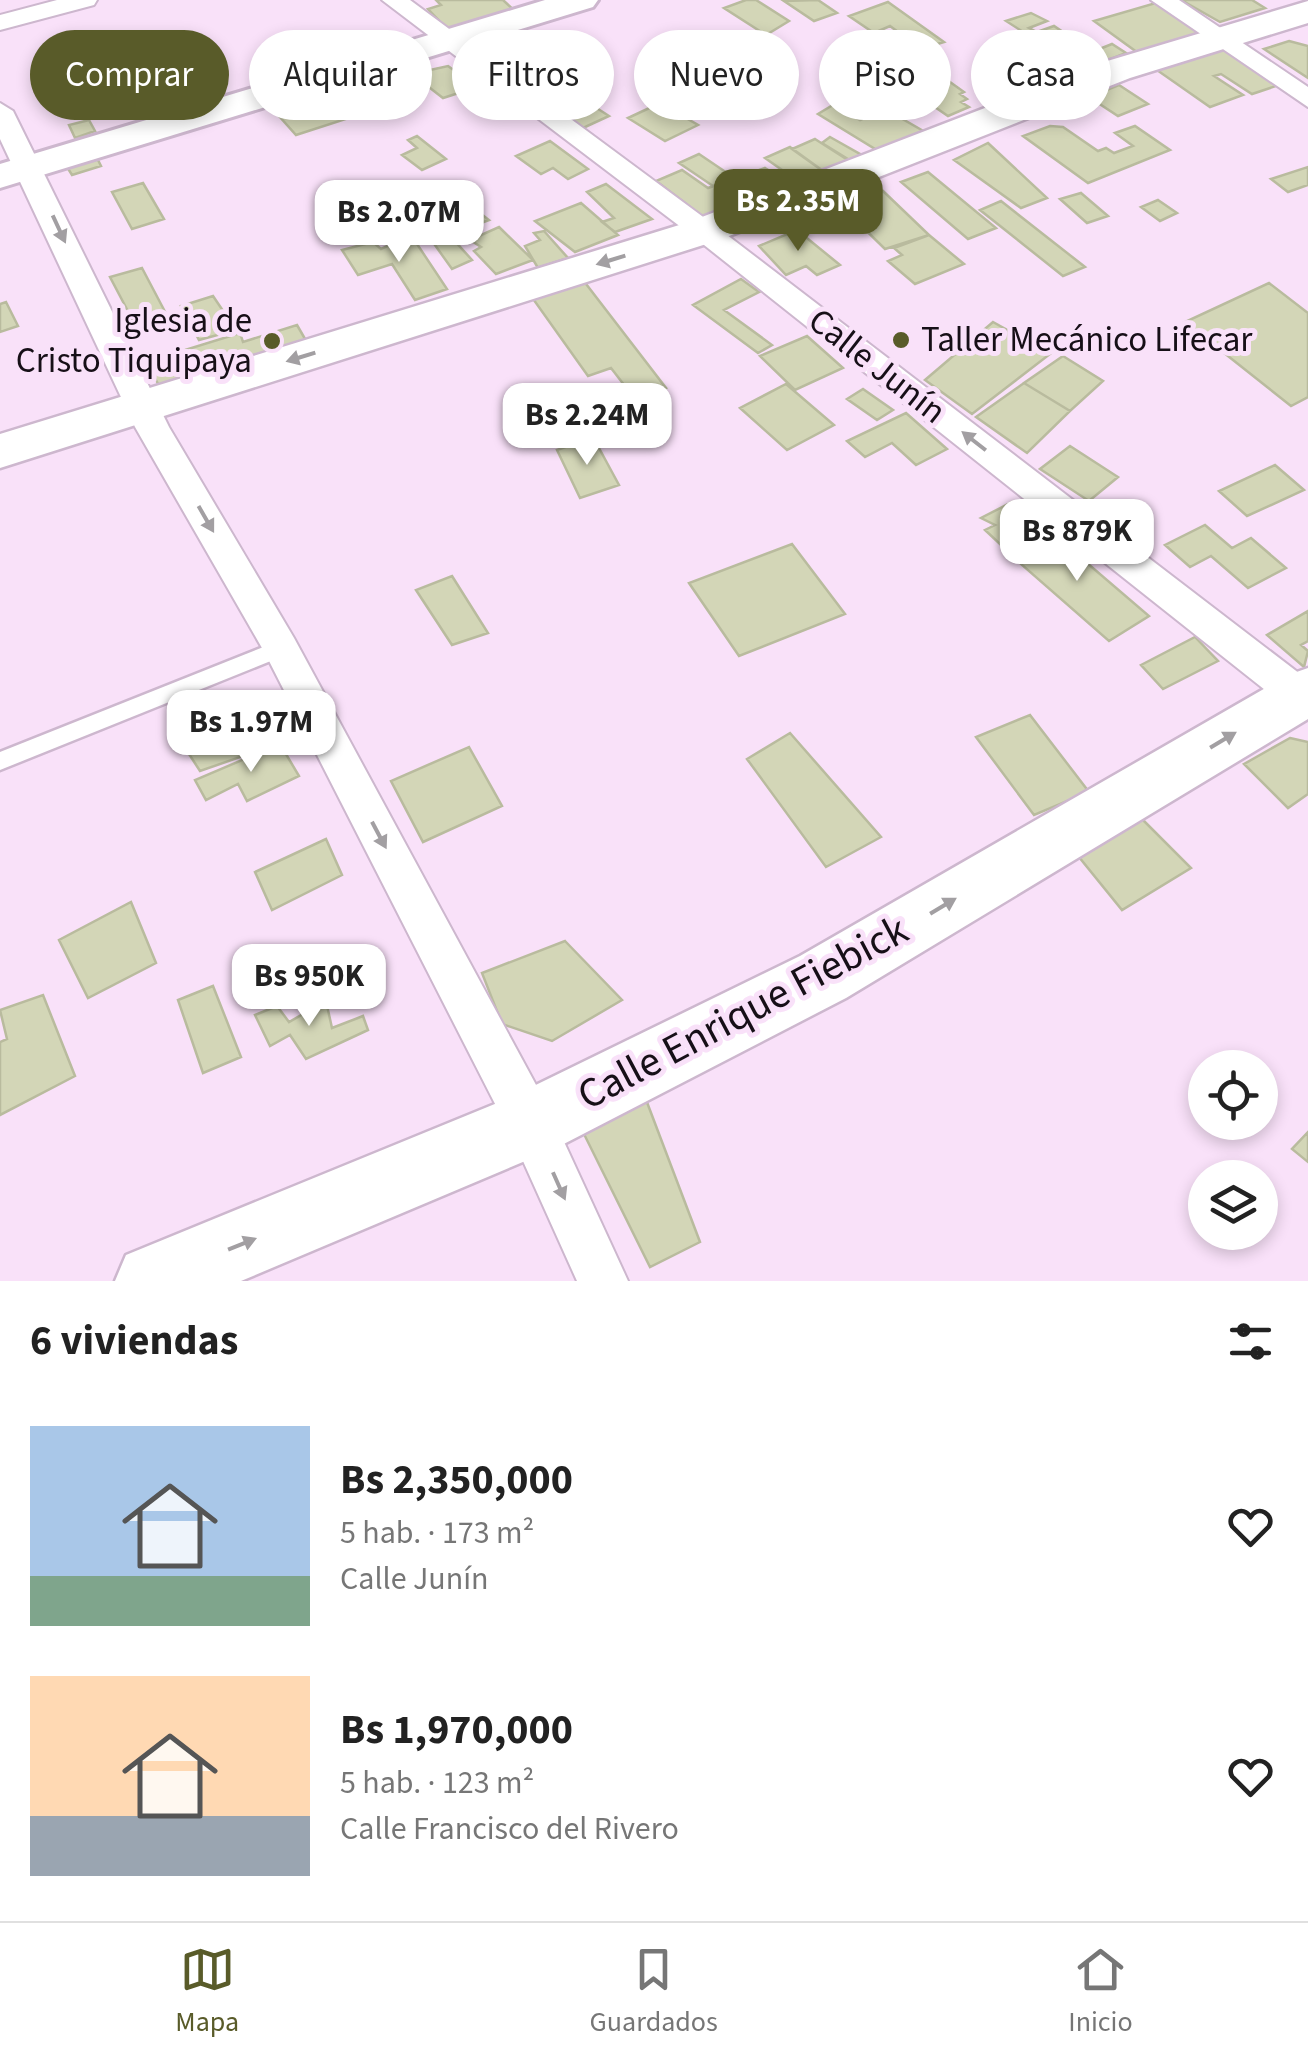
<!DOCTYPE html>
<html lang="es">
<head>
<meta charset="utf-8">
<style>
  body { margin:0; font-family:"Source Sans 3",sans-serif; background:#f6f6f6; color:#222; height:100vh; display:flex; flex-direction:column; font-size:38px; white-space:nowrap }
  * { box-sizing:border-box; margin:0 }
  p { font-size:32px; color:#767676 }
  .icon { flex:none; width:55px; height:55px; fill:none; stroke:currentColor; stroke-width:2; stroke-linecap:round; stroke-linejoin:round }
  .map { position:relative; height:1281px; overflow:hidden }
  .panel { display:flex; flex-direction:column; background:#fff; flex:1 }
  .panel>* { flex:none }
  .top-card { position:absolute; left:30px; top:30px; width:1250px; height:90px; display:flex; gap:20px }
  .tools { position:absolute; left:1188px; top:1050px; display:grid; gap:20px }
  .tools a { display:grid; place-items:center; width:90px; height:90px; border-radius:50%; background:#fff; box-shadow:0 5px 15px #0003; font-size:50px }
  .price { position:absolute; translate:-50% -85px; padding:0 22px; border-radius:20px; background:#fff; color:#222; font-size:32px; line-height:65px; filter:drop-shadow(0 2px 5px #0008) }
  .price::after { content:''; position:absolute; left:50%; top:60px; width:30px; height:22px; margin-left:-15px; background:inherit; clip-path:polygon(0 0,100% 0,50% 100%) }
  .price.current { background:#595b29; color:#fff }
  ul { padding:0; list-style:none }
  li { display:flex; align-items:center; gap:30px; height:250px; padding:0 30px }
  li span { display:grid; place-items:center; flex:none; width:280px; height:200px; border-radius:0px; color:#555 }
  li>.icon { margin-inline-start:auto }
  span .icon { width:120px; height:120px; fill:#fffc; stroke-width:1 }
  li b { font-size:42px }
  h2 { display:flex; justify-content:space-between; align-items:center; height:120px; padding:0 30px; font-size:42px }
  .tag { padding:0 35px; border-radius:45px; background:#fff; box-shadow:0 5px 15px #0003; font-size:35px; line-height:90px }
  .tag.current { background:#595b29; color:#fff }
  .dock { display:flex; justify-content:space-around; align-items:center; height:140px; border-top:2px solid #e0e0e0; background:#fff; font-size:28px; color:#767676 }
  .dock a { display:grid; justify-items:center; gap:5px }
  .dock .current { color:#595b29 }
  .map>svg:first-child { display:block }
</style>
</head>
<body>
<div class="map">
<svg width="1308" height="1281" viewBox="0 0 1308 1281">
  <rect width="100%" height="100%" fill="#f9e1f9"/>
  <path fill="#d3d6b7" stroke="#b9bb9e" stroke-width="2.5" d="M436 0H503L518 14 452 34 428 9 441 5Z
    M746 0H756L789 21 766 35 724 8Z
    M818 0 837 13 814 21 784 1Z
    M1181 0H1252L1265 8 1220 22Z
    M888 2 944 42 921 49 890 26 874 33 849 16Z
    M1159 2 1203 31 1202 36 1141 55 1094 21Z
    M1031 13 1047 21 1029 28 1037 32 1054 26 1066 34 1039 42 1006 21Z
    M1049 41 1077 58 1112 44 1126 53 1093 66 1060 63 1032 47Z
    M1289 41 1308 46V78L1264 49Z
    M1207 50H1226L1279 85 1252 94 1221 74 1214 76 1243 95 1210 107 1154 68Z
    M1021 51 1047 69 1075 59 1093 71 1049 87 1007 59Z
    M205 55 223 84 174 97 156 67Z
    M1007 59 1047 88 1024 99 978 72Z
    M684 62 736 91 711 103 659 73Z
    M448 66 477 87 443 98 412 74Z
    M76 67 96 100 58 110 51 96 72 88 57 71Z
    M839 68 881 92 865 100 823 76Z
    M141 71 153 92 109 103 100 81Z
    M936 72 964 92 960 94 967 99 961 102 969 107 948 116 903 85Z
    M552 79 609 116 583 128 526 89Z
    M1119 85 1148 104 1118 116 1089 97Z
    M327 90 352 117 296 135 270 106Z
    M906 99 924 110 908 117 891 106Z
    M660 103 698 125 665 141 628 118Z
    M833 105 860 120 885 109 932 136 885 155 818 114Z
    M89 120 95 131 75 138 69 125Z
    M1050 126 1063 127 1098 151 1106 148 1114 153 1133 146 1115 133 1135 126 1170 150 1088 183 1023 136Z
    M417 136 446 159 422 170 402 155 417 148 408 140Z
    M830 137 862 155 875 150 883 155 856 164 822 143Z
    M815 139 854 164 830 176 792 149Z
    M550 141 588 169 568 179 553 168 541 174 516 156Z
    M988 143 1047 198 1021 208 954 160Z
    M790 147 830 176 805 186 765 158Z
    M699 154 736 179 713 186 679 163Z
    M97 158 101 166 72 175 67 167Z
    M1308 167V185L1288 192 1271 179Z
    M765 168 796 187 710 222 656 181 682 170 708 188Z
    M928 172 996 228 968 239 901 182Z
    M143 183 164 219 132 229 112 192Z
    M606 184 652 219 615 232 602 222 614 218 587 192Z
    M449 189 489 220 470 227 430 195Z
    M883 191 929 235 885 249 840 205Z
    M1081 193 1108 216 1087 223 1060 199Z
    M399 196 420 220 432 216 472 260 452 269 425 231 411 235 381 203Z
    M1158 200 1177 213 1160 221 1141 207Z
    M1001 201 1085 267 1063 276 980 210Z
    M581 203 618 235 575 252 535 221Z
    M499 227 533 260 496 274 474 251 481 247 470 240Z
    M797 230 840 265 817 275 806 266 786 275 759 246Z
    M544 231 568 258 538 268 525 246 540 240 534 233Z
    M411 235 447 289 415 300 392 264 358 275 342 250 373 242 381 249Z
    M929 235 964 264 915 284 888 261 902 255 894 248Z
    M142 268 172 325 141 336 110 277Z
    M741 279 759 292 724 310 772 345 758 353 693 305Z
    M583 280 666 388 635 399 611 368 588 376 531 296Z
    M1269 283 1308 313V397L1291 406 1185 322Z
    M213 296 236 330 199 340 181 306Z
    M6 302 18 326 0 332V304Z
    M993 322 1050 354 972 414 925 380Z
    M297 325 308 344 161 389 146 362 240 333 243 342Z
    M807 336 843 368 795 390 760 356Z
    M1063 356 1103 381 1070 411 1024 383Z
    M1024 383 1070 411 1027 453 976 417Z
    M786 384 834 425 787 450 740 408Z
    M863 389 893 410 877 420 847 399Z
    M906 413 947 449 916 465 892 443 865 457 847 441Z
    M593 437 619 485 580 498 557 450Z
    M1070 446 1118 477 1089 501 1040 469Z
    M1275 465 1304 490 1247 516 1219 491Z
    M1012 502 1038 526 1001 545 985 530 995 525 981 518Z
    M1205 525 1232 548 1251 538 1286 568 1248 588 1211 556 1190 567 1165 545Z
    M1045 527 1149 616 1109 641 1005 550Z
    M792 544 845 614 739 656 689 583Z
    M452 576 488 633 452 645 416 590Z
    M1308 611V641L1301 645 1308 651 1304 667 1267 635Z
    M1195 637 1218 661 1163 689 1141 665Z
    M1030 715 1089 792 1034 815 976 737Z
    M279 717 286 741 200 771 189 754Z
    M790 733 881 837 826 867 747 759Z
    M1290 738 1308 742V794L1288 808 1244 764Z
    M280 744 299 776 247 801 238 784 206 800 195 780Z
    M469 747 502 806 423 842 391 781Z
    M1142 819 1191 868 1122 910 1079 857Z
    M326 839 342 875 272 910 255 872Z
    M131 902 156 963 88 998 59 940Z
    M565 941 622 1000 552 1041 502 1024 482 973Z
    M213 986 241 1057 203 1073 178 1000Z
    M43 995 75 1076 0 1115V1042L7 1039 0 1010Z
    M326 1001 332 1028 363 1016 368 1030 306 1059 290 1035 270 1046 255 1015 277 1006 289 1022Z
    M645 1097 700 1242 650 1267 579 1124Z
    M1308 1132V1162L1292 1149Z"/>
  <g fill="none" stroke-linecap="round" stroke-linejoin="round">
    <defs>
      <path id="service" d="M281 640 288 642 291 648 288 654 0 770V752Z"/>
      <path id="minor" d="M57 0H97L94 5 0 30V15Z
        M382 0H410L714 225 1308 680V718L1294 713 694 237Z
        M1151 0H1179L1308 87V107Z
        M0 103 13 111 169 427 294 638 548 1107 628 1281H577L514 1141 266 655 135 427 0 139Z"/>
      <path id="secondary" d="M545 0H598L593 7 0 188V164Z"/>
      <path id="primary" d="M1308 1V23L1130 78 719 240 0 468V434L689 222 1104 62Z
        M1308 668V719L846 998 556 1148 241 1281H115L126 1255 507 1099 800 956 1288 675Z"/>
    </defs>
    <use href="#service" stroke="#cdb7ce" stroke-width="5"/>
    <use href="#minor" stroke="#cdb7ce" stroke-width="4"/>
    <use href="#secondary" stroke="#cdb7ce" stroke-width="6"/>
    <use href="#primary" stroke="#cdb7ce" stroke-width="5"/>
    <use href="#service" fill="#fff" fill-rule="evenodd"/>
    <use href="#minor" fill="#fff" fill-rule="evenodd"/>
    <use href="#secondary" fill="#fff" fill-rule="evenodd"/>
    <use href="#primary" fill="#fff" fill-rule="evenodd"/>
  </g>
  <defs><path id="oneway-solid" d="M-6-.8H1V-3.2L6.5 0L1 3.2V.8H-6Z" transform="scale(2.5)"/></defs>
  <g fill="#a29fa2">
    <use href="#oneway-solid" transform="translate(59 229) rotate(65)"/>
    <use href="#oneway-solid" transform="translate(611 260) rotate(163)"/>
    <use href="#oneway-solid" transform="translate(301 357) rotate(163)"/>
    <use href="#oneway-solid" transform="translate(974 441) rotate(-142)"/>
    <use href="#oneway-solid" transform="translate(206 519) rotate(60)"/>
    <use href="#oneway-solid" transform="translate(1223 740) rotate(-31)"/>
    <use href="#oneway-solid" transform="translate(379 835) rotate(62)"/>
    <use href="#oneway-solid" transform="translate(943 906) rotate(-31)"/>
    <use href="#oneway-solid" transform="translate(559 1186) rotate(66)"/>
    <use href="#oneway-solid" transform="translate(242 1244) rotate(-22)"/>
  </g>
  <g fill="#595b29" stroke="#f9e1f9" stroke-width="4">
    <circle cx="901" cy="340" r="10"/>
    <circle cx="272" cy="341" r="10"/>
  </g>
  <g text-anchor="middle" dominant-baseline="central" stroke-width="10" stroke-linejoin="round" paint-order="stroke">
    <g font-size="35" fill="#160f17" stroke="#f9e1f9" text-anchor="end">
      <text x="252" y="321">Iglesia de<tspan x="252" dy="40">Cristo Tiquipaya</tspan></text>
      <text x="921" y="340" text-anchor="start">Taller Mecánico Lifecar</text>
    </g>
    <g font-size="35" fill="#160f17" stroke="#f9e1f9">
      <text transform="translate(877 366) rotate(38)">Calle Junín</text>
    </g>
    <g font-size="42" fill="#160f17" stroke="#f9e1f9">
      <text transform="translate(743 1013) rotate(-28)">Calle Enrique Fiebick</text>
    </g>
  </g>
</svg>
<div class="tools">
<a><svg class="icon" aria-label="locate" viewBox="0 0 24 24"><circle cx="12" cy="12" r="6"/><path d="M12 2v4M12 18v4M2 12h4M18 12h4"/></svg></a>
<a><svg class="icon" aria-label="layers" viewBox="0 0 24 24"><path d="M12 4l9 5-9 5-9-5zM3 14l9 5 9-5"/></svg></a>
</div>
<b class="price current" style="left:798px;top:254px">Bs 2.35M</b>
<b class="price" style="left:399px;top:265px">Bs 2.07M</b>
<b class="price" style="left:587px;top:468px">Bs 2.24M</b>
<b class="price" style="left:1077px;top:584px">Bs 879K</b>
<b class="price" style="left:251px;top:775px">Bs 1.97M</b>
<b class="price" style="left:309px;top:1029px">Bs 950K</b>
<div class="top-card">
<a class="tag current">Comprar</a>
<a class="tag">Alquilar</a>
<a class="tag">Filtros</a>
<a class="tag">Nuevo</a>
<a class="tag">Piso</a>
<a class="tag">Casa</a>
</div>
</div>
<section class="panel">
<h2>6 viviendas<svg class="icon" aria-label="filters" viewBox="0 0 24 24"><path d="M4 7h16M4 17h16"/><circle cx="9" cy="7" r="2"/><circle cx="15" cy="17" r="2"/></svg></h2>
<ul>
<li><span style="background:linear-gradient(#a9c7e8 75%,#7fa58c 0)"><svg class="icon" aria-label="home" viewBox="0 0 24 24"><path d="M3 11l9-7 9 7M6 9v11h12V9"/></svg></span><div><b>Bs 2,350,000</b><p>5 hab. · 173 m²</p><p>Calle Junín</p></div><svg class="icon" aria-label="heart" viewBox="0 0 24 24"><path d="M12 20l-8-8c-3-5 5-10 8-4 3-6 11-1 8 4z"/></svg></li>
<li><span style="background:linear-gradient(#ffd9b3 70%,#9aa5b1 0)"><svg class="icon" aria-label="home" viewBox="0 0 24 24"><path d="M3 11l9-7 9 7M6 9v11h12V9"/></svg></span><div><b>Bs 1,970,000</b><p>5 hab. · 123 m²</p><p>Calle Francisco del Rivero</p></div><svg class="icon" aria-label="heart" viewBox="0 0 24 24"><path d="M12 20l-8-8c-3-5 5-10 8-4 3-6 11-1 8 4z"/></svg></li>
</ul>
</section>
<nav class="dock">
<a class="current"><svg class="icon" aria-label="map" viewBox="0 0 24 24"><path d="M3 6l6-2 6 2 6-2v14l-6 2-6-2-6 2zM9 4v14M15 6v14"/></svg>Mapa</a>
<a><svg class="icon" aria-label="saved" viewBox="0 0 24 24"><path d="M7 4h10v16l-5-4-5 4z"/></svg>Guardados</a>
<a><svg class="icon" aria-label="home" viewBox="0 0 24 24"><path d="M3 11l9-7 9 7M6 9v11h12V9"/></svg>Inicio</a>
</nav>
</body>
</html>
